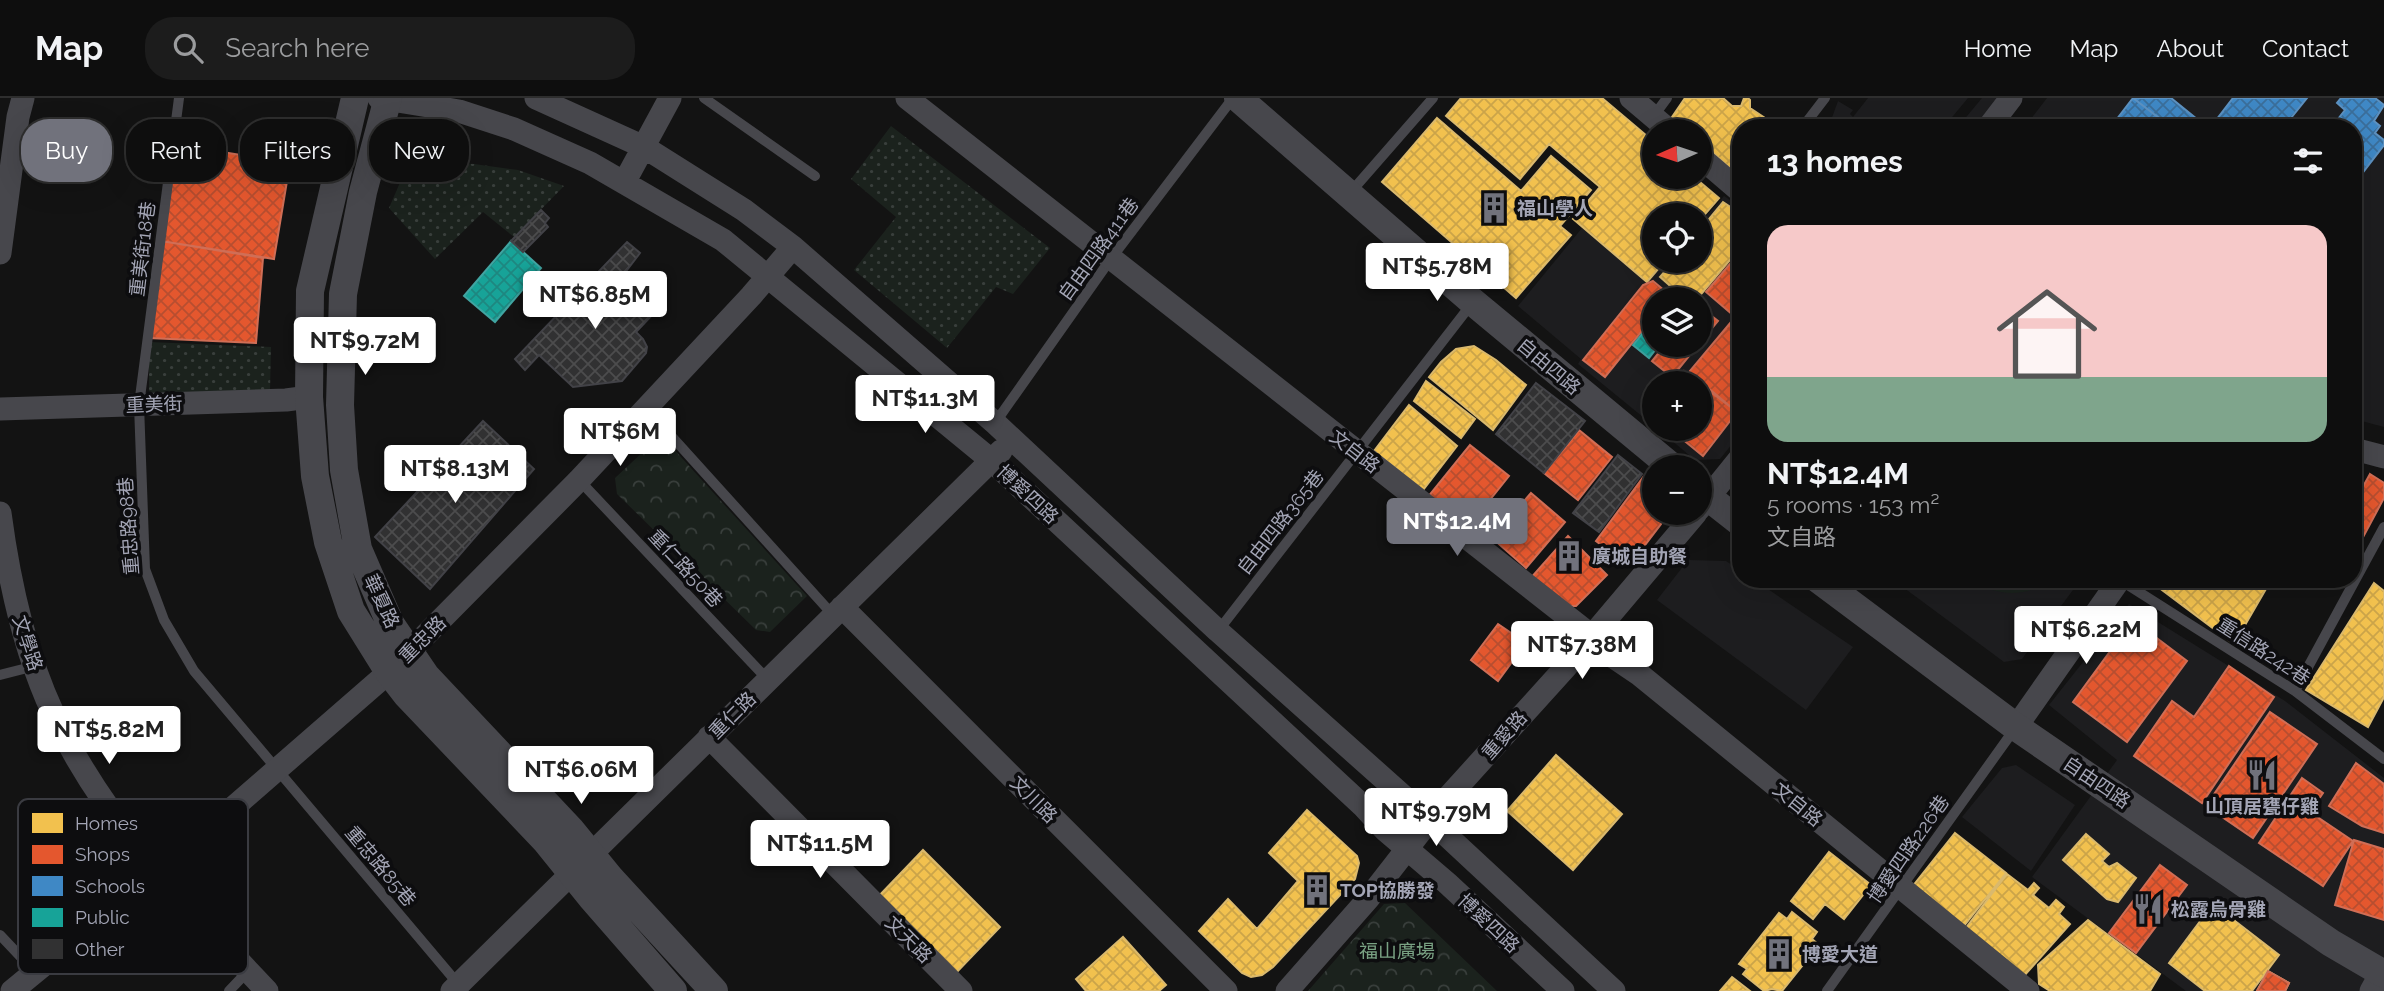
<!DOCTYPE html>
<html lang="en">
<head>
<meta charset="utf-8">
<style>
  body { margin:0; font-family:Raleway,"Noto Sans TC",sans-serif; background:#1c1c1c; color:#f1f3f6; height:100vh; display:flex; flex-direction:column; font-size:26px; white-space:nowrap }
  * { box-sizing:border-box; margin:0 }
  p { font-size:23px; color:#9b9c9e }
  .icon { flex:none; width:38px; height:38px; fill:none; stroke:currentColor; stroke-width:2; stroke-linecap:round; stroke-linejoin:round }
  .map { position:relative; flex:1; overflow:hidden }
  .drawer { position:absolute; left:1732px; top:21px; width:630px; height:469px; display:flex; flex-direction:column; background:#0e0e0e; border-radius:28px; box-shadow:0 7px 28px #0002,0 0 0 2px #2e2e2e }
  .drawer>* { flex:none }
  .hud { position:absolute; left:21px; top:21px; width:665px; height:63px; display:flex; gap:14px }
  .needle { width:46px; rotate:267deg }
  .buttons { position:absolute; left:1642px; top:21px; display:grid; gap:14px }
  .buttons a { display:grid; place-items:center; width:70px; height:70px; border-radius:50%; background:#0e0e0e; box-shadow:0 7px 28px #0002,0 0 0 2px #2e2e2e; font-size:35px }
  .price { position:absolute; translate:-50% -60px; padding:0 16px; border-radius:7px; background:#fff; color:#222; font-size:23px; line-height:46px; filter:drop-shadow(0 2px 4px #0008) }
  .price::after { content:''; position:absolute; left:50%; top:42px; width:21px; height:16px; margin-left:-10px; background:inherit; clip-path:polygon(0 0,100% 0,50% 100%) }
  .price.active { background:#71727c; color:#fff }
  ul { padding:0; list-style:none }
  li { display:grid; align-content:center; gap:14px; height:371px; padding:0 35px }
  li span { display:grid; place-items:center; height:217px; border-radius:21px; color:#555 }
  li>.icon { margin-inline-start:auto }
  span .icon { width:126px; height:126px; fill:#fffc; stroke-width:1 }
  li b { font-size:30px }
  h2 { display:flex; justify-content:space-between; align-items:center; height:84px; padding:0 35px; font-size:30px }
  .tag { padding:0 24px; border-radius:28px; background:#0e0e0e; box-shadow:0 7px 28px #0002,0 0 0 2px #2e2e2e; font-size:24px; line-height:63px }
  .tag.active { background:#71727c; color:#fff }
  header { display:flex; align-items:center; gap:42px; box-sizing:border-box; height:98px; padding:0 35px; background:#0e0e0e; border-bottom:2px solid #2e2e2e }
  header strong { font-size:33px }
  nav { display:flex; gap:38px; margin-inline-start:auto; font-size:24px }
  .search { width:490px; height:63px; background:#1c1c1c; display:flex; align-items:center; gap:18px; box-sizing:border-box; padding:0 24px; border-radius:28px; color:#9b9c9e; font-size:26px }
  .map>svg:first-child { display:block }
</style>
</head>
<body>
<header>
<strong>Map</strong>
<div class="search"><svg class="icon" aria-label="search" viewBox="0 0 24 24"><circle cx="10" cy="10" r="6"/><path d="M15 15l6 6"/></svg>Search here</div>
<nav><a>Home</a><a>Map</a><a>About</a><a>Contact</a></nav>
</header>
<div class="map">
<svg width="2384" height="893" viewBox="0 0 2384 893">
  <defs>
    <pattern id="grass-dots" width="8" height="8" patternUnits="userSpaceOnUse" patternTransform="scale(1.75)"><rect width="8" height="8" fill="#1b221d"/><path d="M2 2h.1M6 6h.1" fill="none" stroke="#393f3c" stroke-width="1.8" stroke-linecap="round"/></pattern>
    <pattern id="park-crowns" width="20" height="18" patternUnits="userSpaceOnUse" patternTransform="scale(1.75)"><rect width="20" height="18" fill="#1b221d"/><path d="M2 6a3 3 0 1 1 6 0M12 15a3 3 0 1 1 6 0" fill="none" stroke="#393f3c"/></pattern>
    <pattern id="homes-cross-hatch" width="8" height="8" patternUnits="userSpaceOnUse" patternTransform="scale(1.75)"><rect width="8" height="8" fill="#f2c14e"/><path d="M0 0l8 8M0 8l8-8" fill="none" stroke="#cba449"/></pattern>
    <pattern id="shops-cross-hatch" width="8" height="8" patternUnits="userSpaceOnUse" patternTransform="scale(1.75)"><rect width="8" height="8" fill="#e4572e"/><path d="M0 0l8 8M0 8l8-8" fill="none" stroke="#b74e30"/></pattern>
    <pattern id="schools-cross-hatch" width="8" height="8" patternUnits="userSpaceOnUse" patternTransform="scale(1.75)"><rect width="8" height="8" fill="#3f88c5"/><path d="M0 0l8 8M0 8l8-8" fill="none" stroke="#3b6e9a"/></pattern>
    <pattern id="public-cross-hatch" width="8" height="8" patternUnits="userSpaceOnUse" patternTransform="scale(1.75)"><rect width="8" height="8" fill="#17a398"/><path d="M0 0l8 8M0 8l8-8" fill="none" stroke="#1e8780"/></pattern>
    <pattern id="building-cross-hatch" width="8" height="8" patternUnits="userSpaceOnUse" patternTransform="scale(1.75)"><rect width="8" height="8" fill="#313132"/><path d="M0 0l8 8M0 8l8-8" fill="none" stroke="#4c4c4d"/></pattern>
  </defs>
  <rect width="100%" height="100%" fill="#131313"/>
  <path fill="#1d1d1f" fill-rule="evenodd" d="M1868 0H1968L1943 30H1835L1830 25 1838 3 1853 12 1850 16 1853 19Z
    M1982 0H2011L1987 30H1957Z
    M2047 0H2384V329L2354 321V30H2024Z
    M1724 98 1741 109V335L1720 361 1695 362 1658 331H1699V285H1654V328L1578 266 1581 261 1518 208 1582 130 1647 184 1666 163H1699V126ZM1654 201H1699V247H1654Z
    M1688 462 1726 463 1741 473V481H1753L1853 549 1806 612 1657 502Z
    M1892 481H2081L2022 561 2004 564Z
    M2129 506 2285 603 2384 680V893H2186L2032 779 2117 662 2049 607Z
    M2016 667 2075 707 2031 773 1962 719 2002 670Z"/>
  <path fill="url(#grass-dots)" d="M891 28 1050 150 1013 196 996 189 947 250 854 172 896 119 851 81Z
    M435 64 474 66 518 72 564 88 514 139 483 114 435 161 389 110 405 73Z
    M149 244 271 249 270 294 151 301 149 293Z"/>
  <path fill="url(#park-crowns)" d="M661 337 807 498 770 534 756 532 617 396 615 380Z
    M1405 805 1497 893H1308L1384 806Z"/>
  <path fill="#1b221d" d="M1968 481H2052C2026 501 1995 498 1968 481Z"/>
  <path fill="url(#homes-cross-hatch)" stroke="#dab96d" stroke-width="2" d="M1461 0H1602L1654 44V79H1694L1719 100 1699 123V117H1654V163H1665L1647 184 1573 121 1600 89 1549 46 1520 81 1446 18Z
    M1685 0H1723L1732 8H1741L1744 0H1748L1750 2V10L1780 30H1741L1740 79 1699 42V33H1689L1672 19Z
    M1437 20 1521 93 1551 58 1591 92 1560 128 1571 137 1516 200 1382 84Z
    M1723 104 1741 116V149L1697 201H1685L1660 179 1674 163H1699V133Z
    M1474 248 1496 262 1526 287 1493 332 1429 279 1441 264 1456 251Z
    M1426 283 1475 321 1461 340 1414 303Z
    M1409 307 1457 348 1423 392 1374 353Z
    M2163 481H2266L2270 484 2234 546 2158 489Z
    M2374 485 2384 493V599L2368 629 2306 592Z
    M1556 657 1622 716 1573 772 1507 713Z
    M1307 712 1357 758 1359 765 1355 781 1273 869 1262 877 1251 879 1242 875 1199 833 1228 801 1257 831 1298 783 1269 755Z
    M1955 735 2006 775 1963 829 1912 789Z
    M2086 736 2109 756 2102 763 2109 769 2117 765 2136 780 2118 804 2107 801 2063 762Z
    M923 752 1000 829 952 879 875 802Z
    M1829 754 1871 787 1844 821 1825 806 1813 821 1791 803Z
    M2007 776 2028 792 2034 785 2039 790 2033 797 2049 810 2056 802 2064 809 2059 816 2070 826 2024 878 1965 831Z
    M2213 806 2279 857 2252 893H2205L2169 865Z
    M1792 814 1817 834 1812 841 1819 847 1782 893 1772 891 1764 893 1743 876 1747 871 1739 866 1779 815 1787 821Z
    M2088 822 2160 876 2150 893H2050L2039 886 2038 867Z
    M1123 839 1166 887 1159 893H1086L1076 881Z
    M2268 873 2289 885 2285 893H2257Z
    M1732 879 1750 893H1720Z"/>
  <path fill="url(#shops-cross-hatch)" stroke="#d06e56" stroke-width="2" d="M186 48 290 65 274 161 161 143 171 77H175L179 58 184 59Z
    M161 143 263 160 256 245 149 240Z
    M1741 153V207L1733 217 1706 194Z
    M1653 183 1671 198 1668 201H1654V218L1605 279 1583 262 1643 187Z
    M1699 208 1718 223 1699 246Z
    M1731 224 1741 233V309L1737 314 1689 274Z
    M1665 247H1698L1672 279 1652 263Z
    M1684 273 1699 285H1674Z
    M1699 285 1737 314 1703 358 1670 331H1699Z
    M1579 332 1612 359 1578 402 1544 375Z
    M1470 347 1509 378 1473 423 1469 434 1427 400Z
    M2370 376 2384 385V400L2354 456V405Z
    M1644 378 1654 386V415H1662L1661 426 1629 468 1596 443Z
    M1531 395 1565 424 1526 470 1492 440Z
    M1568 438 1607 477 1576 508H1568L1529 482Z
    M2133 522 2187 563 2127 644 2073 604Z
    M1498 526 1511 535 1517 552 1512 564 1498 583 1471 562Z
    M2229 568 2274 599 2202 705 2134 658 2172 603 2194 619Z
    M2270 614 2317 646 2253 740 2206 708Z
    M2356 665 2384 686V735L2362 728 2329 708Z
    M2302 680 2323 695 2310 714 2353 743 2323 788 2259 745Z
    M2354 742 2384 751V822L2335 807Z
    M2160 767 2187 787 2136 855 2109 835Z
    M2268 873 2289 885 2285 893H2257Z"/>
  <path fill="url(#schools-cross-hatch)" stroke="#5d91c0" stroke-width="2" d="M2133 0H2171L2208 30H2172Z
    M2133 0 2172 30H2110Z
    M2233 0H2307L2283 30H2210Z
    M2341 0H2375L2384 7 2374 23 2380 28 2375 35 2384 42V47L2354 86V30H2331L2345 12 2337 5Z"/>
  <path fill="url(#public-cross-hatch)" stroke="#41a4a1" stroke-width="2" d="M511 143 541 170 495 224 464 198Z
    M1654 221V247H1659L1649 260 1633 247Z"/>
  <path fill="url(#building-cross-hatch)" stroke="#424247" stroke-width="2" d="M541 112 549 120 545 125 548 129 523 154 511 143Z
    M627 144 640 155 624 176 620 184 619 196 631 211 640 203 654 215 636 234 643 241 647 249 646 255 622 283 573 289 539 257 525 272 515 261Z
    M1536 285 1585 323 1544 375 1496 336Z
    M483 323 534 371 430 491 375 439Z
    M1618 357 1642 376 1599 434 1573 415Z"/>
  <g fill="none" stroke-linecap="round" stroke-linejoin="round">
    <path stroke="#47474c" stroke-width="10" d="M179 0 139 307 145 471 164 522 194 573 459 887
      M704 0 815 78
      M1653 19 1667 0
      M1802 30 1825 0
      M1350 95 1433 0
      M646 310 833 517
      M995 325 1110 162 1233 0
      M579 382 768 582
      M2120 482 2295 593 2384 661
      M1218 533 1473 204
      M0 577 35 568
      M2295 593 2384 429
      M0 837 35 874
      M229 893 248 873
      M1827 893 2016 629"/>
    <path stroke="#47474c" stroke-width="23" d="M379 0 459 13 514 31 590 65 723 142 991 362 1363 708 1385 732 1447 785 1563 893
      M536 0 644 49 744 112 793 149 995 325 1218 533 1430 722 1614 893
      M907 0 1592 538 1606 554 1640 577 2028 893
      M1631 0 1670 33
      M1988 30 2011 0
      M1699 58 1741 94
      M625 83 670 0
      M0 155 18 19 23 0
      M0 311 286 302 309 299
      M2354 351 2384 359
      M1699 411 1741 359
      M0 415C9 483 24 553 53 615 103 723 187 808 267 893
      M842 509 1226 893
      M2016 629 2120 481
      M709 639 961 893
      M12 893 197 741 389 574 579 382 751 198 793 149
      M452 893 1001 353
      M1287 893 1368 801 1442 706 1565 570 1696 415
      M2371 893 2381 875"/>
    <path stroke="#47474c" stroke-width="28" d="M355 0 310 193 309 299 315 378 328 444 351 513 389 574 406 596 545 742 591 799 673 893
      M388 0 363 94 343 196 340 307 344 372 358 451 390 525 426 578 571 732 611 781 714 893
      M1238 0 1473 204 1672 369
      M1699 392 1741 425
      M1818 481 2016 629 2331 845 2384 876"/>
  </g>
  <defs>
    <symbol id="building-bare" viewBox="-9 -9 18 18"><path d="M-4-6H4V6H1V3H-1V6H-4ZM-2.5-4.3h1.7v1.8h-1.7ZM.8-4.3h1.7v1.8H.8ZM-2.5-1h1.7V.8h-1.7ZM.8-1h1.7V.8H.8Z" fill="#71727c" stroke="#0d0d0f" stroke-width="2.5" paint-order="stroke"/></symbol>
    <symbol id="restaurant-bare" viewBox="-9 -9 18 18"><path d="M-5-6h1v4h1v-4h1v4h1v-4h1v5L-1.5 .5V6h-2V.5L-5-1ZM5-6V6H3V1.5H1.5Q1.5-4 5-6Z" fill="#71727c" stroke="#0d0d0f" stroke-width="2.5" paint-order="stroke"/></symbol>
  </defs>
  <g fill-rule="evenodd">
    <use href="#building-bare" x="1472" y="88" width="44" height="44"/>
    <use href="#building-bare" x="1547" y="436" width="44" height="44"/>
    <use href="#restaurant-bare" x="2240" y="655" width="44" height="44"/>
    <use href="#building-bare" x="1295" y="770" width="44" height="44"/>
    <use href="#restaurant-bare" x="2126" y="789" width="44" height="44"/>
    <use href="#building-bare" x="1757" y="834" width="44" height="44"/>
  </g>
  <g text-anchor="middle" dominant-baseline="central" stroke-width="7" stroke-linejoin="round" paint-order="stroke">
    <g font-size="19" font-weight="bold" fill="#a3a5b5" stroke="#0d0d0f" text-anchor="start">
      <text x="1517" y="110">福山學人</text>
      <text x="1592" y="458">廣城自助餐</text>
      <text x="2262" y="708" text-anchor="middle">山頂居甕仔雞</text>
      <text x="1340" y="792">TOP協勝發</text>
      <text x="2171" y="811">松露烏骨雞</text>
      <text x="1802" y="856">博愛大道</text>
    </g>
    <g font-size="19" fill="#a3a5b5" stroke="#0d0d0f">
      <text transform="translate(142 151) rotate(-83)">重美街18巷</text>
      <text transform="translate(1098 151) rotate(-54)">自由四路411巷</text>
      <text transform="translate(1549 268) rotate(40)">自由四路</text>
      <text transform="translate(154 306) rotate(-2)">重美街</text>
      <text transform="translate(1355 353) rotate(38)">文自路</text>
      <text transform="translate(1028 396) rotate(43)">博愛四路</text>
      <text transform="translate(1280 424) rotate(-52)">自由四路365巷</text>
      <text transform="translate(128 428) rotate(-94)">重忠路98巷</text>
      <text transform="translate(686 470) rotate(47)">重仁路50巷</text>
      <text transform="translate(382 503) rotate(65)">華夏路</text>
      <text transform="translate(422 541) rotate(-45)">重忠路</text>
      <text transform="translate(28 545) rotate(72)">文學路</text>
      <text transform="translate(2264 553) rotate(33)">重信路242巷</text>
      <text transform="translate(732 617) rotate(-45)">重仁路</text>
      <text transform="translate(1504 637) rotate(-49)">重愛路</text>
      <text transform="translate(2097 684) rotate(34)">自由四路</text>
      <text transform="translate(1034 701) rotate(45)">文川路</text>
      <text transform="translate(1798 706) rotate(39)">文自路</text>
      <text transform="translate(1908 751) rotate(-55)">博愛四路226巷</text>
      <text transform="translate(381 768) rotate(50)">重忠路85巷</text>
      <text transform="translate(1489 825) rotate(43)">博愛四路</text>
      <text transform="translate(909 841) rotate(45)">文天路</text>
    </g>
    <g font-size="19" fill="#79a183" stroke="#0d0d0f">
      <text x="1397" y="853">福山廣場</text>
    </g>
  </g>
  <rect x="18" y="701" width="230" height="175" rx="10" fill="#0d0d0f" stroke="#3a3b41" stroke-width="2"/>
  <rect x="32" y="715" width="31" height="20" fill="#f2c14e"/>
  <rect x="32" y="747" width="31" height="19" fill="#e4572e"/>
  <rect x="32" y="778" width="31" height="20" fill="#3f88c5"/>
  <rect x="32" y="810" width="31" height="19" fill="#17a398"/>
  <rect x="32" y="841" width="31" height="20" fill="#313132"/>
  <g font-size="19" fill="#a3a5b5">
    <text x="75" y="732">Homes</text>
    <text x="75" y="763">Shops</text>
    <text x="75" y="795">Schools</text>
    <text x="75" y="826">Public</text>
    <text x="75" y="858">Other</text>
  </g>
</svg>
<div class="buttons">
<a><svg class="needle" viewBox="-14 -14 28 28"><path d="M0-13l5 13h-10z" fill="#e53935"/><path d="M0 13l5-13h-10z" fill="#9b9c9e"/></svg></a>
<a><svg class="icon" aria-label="locate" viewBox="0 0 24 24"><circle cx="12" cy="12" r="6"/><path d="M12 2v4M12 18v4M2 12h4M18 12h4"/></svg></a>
<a><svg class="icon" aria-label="layers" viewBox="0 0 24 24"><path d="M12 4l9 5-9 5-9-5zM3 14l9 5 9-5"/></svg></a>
<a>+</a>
<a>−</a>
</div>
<b class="price" style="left:1437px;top:205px">NT$5.78M</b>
<b class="price" style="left:595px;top:233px">NT$6.85M</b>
<b class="price" style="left:365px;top:279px">NT$9.72M</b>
<b class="price" style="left:925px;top:337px">NT$11.3M</b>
<b class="price" style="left:620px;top:370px">NT$6M</b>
<b class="price" style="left:455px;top:407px">NT$8.13M</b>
<b class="price active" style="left:1457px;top:460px">NT$12.4M</b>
<b class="price" style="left:2086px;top:568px">NT$6.22M</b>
<b class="price" style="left:1582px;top:583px">NT$7.38M</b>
<b class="price" style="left:109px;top:668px">NT$5.82M</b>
<b class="price" style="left:581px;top:708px">NT$6.06M</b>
<b class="price" style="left:1436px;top:750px">NT$9.79M</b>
<b class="price" style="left:820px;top:782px">NT$11.5M</b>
<div class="hud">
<a class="tag active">Buy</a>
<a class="tag">Rent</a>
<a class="tag">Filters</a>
<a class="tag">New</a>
</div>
<section class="drawer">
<h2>13 homes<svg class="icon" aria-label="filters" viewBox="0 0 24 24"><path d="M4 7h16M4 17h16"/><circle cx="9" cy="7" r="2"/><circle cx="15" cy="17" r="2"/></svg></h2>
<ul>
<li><span style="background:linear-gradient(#f6c9c9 70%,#7fa58c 0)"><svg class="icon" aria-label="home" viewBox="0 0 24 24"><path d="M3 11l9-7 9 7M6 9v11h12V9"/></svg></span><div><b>NT$12.4M</b><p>5 rooms · 153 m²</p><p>文自路</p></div></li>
</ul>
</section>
</div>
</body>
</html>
